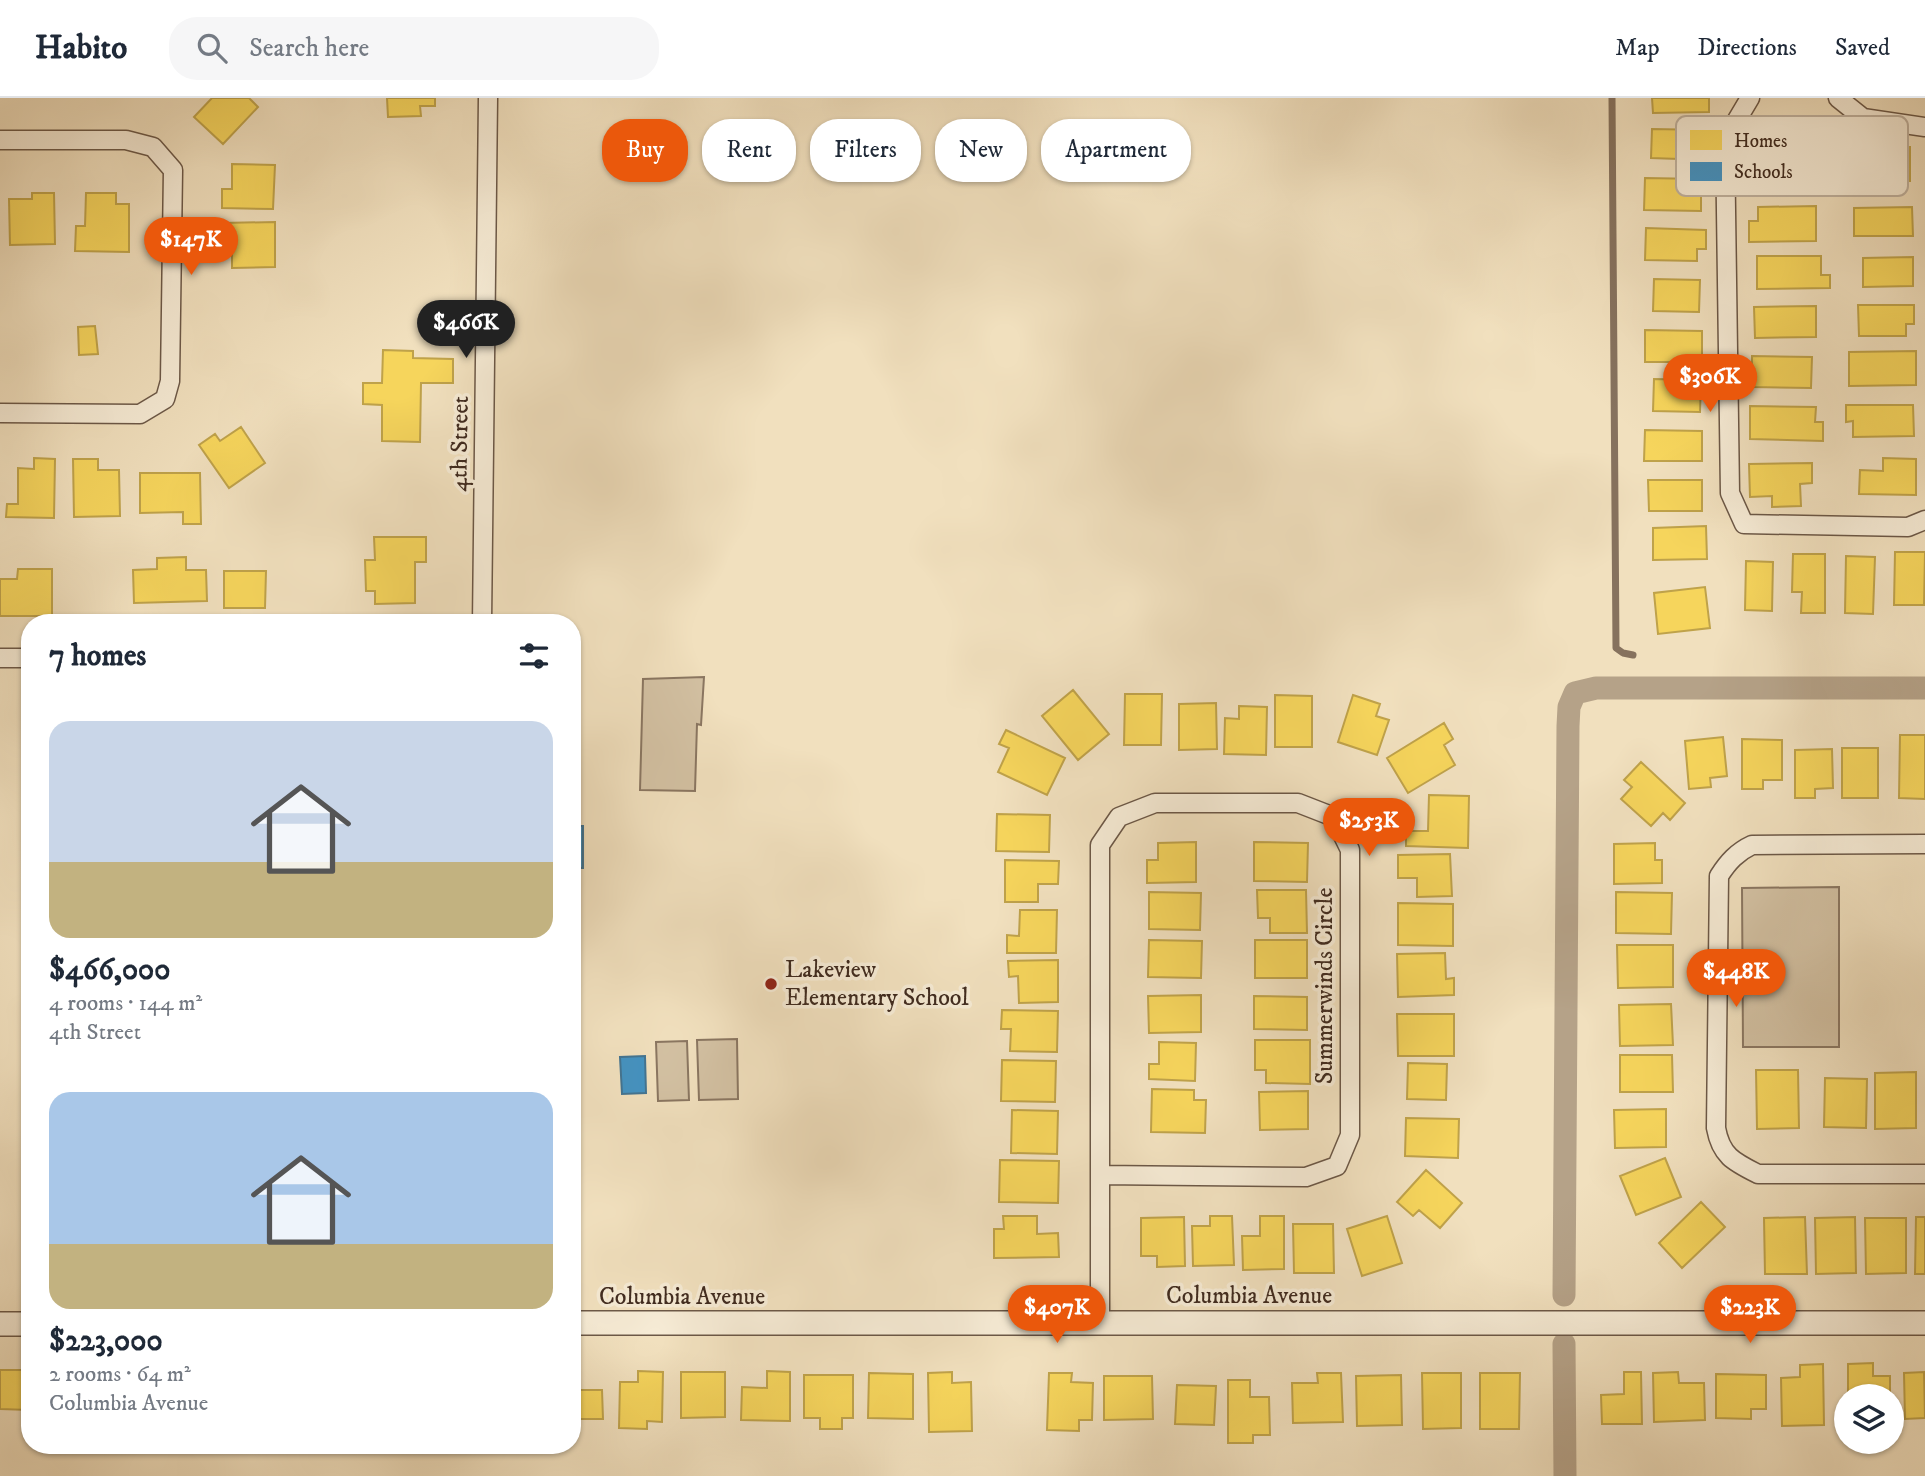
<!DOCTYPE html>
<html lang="en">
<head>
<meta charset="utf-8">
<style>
  body { margin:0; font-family:"IM FELL DW Pica",serif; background:#f6f6f7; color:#1f2937; height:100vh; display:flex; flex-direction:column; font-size:26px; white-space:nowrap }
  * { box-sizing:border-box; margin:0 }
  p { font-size:23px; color:#747a83 }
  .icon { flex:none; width:38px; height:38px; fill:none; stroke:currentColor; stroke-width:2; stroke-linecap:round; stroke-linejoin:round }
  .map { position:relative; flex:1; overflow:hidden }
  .panel { position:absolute; left:21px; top:516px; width:560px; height:840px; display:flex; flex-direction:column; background:#fff; border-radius:28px; box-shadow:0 2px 5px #0004 }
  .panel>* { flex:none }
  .top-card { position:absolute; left:602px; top:21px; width:665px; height:63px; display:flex; gap:14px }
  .controls { position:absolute; left:1834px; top:1286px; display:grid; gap:14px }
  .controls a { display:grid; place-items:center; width:70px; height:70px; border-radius:50%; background:#fff; box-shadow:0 2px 5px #0004; font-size:35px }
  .price { position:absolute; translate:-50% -60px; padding:0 16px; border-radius:24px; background:#ea580c; color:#fff; font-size:23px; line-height:46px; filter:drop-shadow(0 2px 4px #0008) }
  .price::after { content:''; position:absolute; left:50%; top:42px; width:21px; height:16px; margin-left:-10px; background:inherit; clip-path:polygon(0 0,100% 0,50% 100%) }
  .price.selected { background:#222; color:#fff }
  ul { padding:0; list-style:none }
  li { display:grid; align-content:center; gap:14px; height:371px; padding:0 28px }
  li span { display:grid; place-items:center; height:217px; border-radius:21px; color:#555 }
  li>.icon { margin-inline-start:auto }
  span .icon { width:126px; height:126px; fill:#fffc; stroke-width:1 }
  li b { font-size:30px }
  h2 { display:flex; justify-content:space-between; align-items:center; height:84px; padding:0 28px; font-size:30px }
  .chip { padding:0 24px; border-radius:28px; background:#fff; box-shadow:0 2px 5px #0004; font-size:24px; line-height:63px }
  .chip.selected { background:#ea580c; color:#fff }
  header { display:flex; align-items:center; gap:42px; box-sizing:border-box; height:98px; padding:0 35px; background:#fff; border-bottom:2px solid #e0e1e3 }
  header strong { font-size:33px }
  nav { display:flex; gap:38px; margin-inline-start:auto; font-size:24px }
  .search { width:490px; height:63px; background:#f6f6f7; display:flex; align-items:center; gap:18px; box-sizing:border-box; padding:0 24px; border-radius:28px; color:#747a83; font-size:26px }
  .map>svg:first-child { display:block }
</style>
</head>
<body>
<header>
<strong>Habito</strong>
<div class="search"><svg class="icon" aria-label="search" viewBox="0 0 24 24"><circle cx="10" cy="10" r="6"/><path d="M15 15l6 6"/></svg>Search here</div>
<nav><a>Map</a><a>Directions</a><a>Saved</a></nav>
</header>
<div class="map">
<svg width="1925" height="1378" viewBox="0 0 1925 1378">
  <rect width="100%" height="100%" fill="#f1e0be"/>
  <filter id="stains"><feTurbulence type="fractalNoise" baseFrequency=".00286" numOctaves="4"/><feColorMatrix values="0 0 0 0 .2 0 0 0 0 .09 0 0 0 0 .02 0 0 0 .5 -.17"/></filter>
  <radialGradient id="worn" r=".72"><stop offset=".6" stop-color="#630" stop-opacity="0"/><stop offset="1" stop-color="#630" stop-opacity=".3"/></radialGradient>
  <path fill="#d3c1a3" stroke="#8a7661" stroke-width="2" d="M704 579 701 627 697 626 695 693 640 692 643 581Z
    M1839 789V949H1743L1742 790Z
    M737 941 738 1001 699 1002 697 942Z
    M687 943 689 1002 658 1003 656 944Z"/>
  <path fill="#f6d55c" stroke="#bfa24a" stroke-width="2" d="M212 0H249L258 9 223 46 194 19Z
    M387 0H435V8H420L421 18 388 19Z
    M1652 0H1709V14L1653 15Z
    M1652 31 1707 32V62L1651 60Z
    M1845 49H1910V83L1845 84Z
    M232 66 275 67 273 111 222 110V91H232Z
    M1645 80 1701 81V113L1644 112Z
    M32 95H54L55 146 10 147 9 101H32Z
    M86 95H116V106H129V154L75 153 76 128H85Z
    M1816 108V143L1749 144V123H1758V109Z
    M1912 109 1913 138H1854V110Z
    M275 124V169L232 170V145H223L222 125Z
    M1646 130 1706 132V151H1697V163L1645 162Z
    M1757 158H1821V177H1830V190L1757 191Z
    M1913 159V188L1863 189V160Z
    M1654 181 1700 182 1699 214 1653 213Z
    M1858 207H1914V226H1906V238H1859Z
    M1816 208V239L1755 240 1754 209Z
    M95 228 98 256 79 257 78 229Z
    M1645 232 1702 233V264H1645Z
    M383 252 413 253V260L453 261V285H421L420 344 382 343V307L363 306V285H382Z
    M1916 253V287L1849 288V254Z
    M1752 258 1812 259 1811 290 1752 289Z
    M1654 281 1701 282 1700 314 1653 313Z
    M1846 307H1913L1914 338 1853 339V323L1846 324Z
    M1750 308 1816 309 1815 324H1823V343L1750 341Z
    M241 329 265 365 229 390 199 347 215 336 220 343Z
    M1645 332 1702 333V363H1644Z
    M34 360 55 361 54 420 6 419 7 406H18V370L34 371Z
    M1883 360 1916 361V397L1859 396 1860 372 1883 373Z
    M73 361H98V372H119L120 418 74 419Z
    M1812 365V385L1800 386 1801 408 1772 409V398L1750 399 1749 366Z
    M140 375H200L201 426H183V414L140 415Z
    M1648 382H1702V413H1649Z
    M1706 428 1707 461 1653 462V430Z
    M374 439H426V464H415V505L375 506V493H366L365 462H375Z
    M1895 454H1925L1924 507H1894Z
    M1793 456H1825V515H1801L1802 494H1792Z
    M1846 458 1875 459 1873 516 1845 515Z
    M186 459V472H206L207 503 134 505 133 472 157 471V460Z
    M1746 463 1773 464 1772 513 1745 512Z
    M18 471H52V518H0V481H17Z
    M224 473H266L265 510H224Z
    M1705 489 1710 530 1658 536 1654 495Z
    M1073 592 1109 636 1078 662 1042 618Z
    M1125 596H1162L1161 647H1124Z
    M1275 597 1312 598V649H1275Z
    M1353 597 1380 606 1376 618 1389 622 1377 657 1338 644Z
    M1216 605 1217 651 1179 652V606Z
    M1239 608 1267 609 1266 657 1224 656 1225 620 1239 621Z
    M1444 625 1453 641 1444 647 1455 667 1408 695 1387 660Z
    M1006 632 1065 660 1047 697 998 674 1009 650 999 646Z
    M1900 637H1925V701L1899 700Z
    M1723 639 1727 678 1710 680 1711 689 1689 691 1685 643Z
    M1742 641 1782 642V682H1763V691H1742Z
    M1842 650H1878V700H1842Z
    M1832 651 1833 690 1815 691V700H1795V652Z
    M1641 664 1685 705 1670 722 1663 715 1651 728 1621 701 1632 689 1624 682Z
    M1429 697 1469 698 1468 750 1406 748V733H1428Z
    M997 716 1050 717 1049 754 996 753Z
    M1196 744V784L1147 785V762H1158V745Z
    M1254 744 1308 745 1307 784 1254 783Z
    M1655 745V762H1662V785L1614 786V746Z
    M1450 756 1452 798 1417 799V780H1398V757Z
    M1005 762 1059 763 1058 786H1038V804H1005Z
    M1257 792H1306L1307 835H1270V820H1258Z
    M1149 794 1201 795 1200 832 1149 831Z
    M1616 794 1672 795 1671 836 1616 835Z
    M1398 805 1453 806V848L1398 847Z
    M1020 812H1057L1056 855H1007V837L1019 838Z
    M1149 842 1202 843 1201 880 1148 879Z
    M1255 842H1307V880H1255Z
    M1617 847H1673V889L1618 890Z
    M1445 855 1446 881 1454 880V897L1398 899 1397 856Z
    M1058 862V904L1019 905 1018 878 1009 879 1008 863Z
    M1201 897V934L1149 935 1148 898Z
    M1254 898 1307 899V932L1254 931Z
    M1671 906 1673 947 1620 948 1619 907Z
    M1002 912 1058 913 1057 954 1010 953 1011 931H1001Z
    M1397 916H1454V958H1398Z
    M1255 942H1310V986L1266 985V972H1255Z
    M1159 944 1196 945 1195 983 1149 981V966H1159Z
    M1620 957H1672L1673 994H1620Z
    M1002 962 1056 963 1055 1004 1001 1003Z
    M1408 965 1447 966 1446 1002 1407 1001Z
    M1756 972H1798L1799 1030 1757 1031Z
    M1916 974V1030L1875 1031V975Z
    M1825 980 1867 981 1866 1030 1824 1029Z
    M1152 991 1194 992V1002H1206L1205 1035 1151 1034Z
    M1308 993V1031L1260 1032 1259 994Z
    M1666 1011V1049L1615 1050 1614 1012Z
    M1012 1012 1058 1013 1057 1056 1011 1055Z
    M1406 1020 1459 1021 1458 1060 1405 1058Z
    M1665 1060 1681 1099 1636 1117 1620 1078Z
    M1000 1062 1059 1063 1058 1105 999 1104Z
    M1426 1072 1462 1105 1440 1130 1419 1112 1413 1118 1397 1104Z
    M1701 1104 1725 1129 1682 1170 1659 1145Z
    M1003 1118H1037V1136L1058 1135 1059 1159 994 1160V1131H1004Z
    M1210 1118H1232L1234 1167 1193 1168 1192 1128H1210Z
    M1260 1118H1284V1171L1243 1172 1242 1138H1260Z
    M1387 1118 1402 1165 1362 1178 1347 1131Z
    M1184 1119 1185 1168 1157 1169V1158H1141V1120Z
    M1805 1119 1807 1176H1765L1764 1120Z
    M1855 1119 1856 1175 1816 1176 1815 1120Z
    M1916 1119H1925V1176H1915Z
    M1865 1120H1906V1175L1866 1176Z
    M1293 1126H1333L1334 1175H1294Z
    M1873 1265V1278H1890V1298H1848V1266Z
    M1823 1266 1824 1327 1782 1328 1781 1280 1800 1279V1267Z
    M0 1272H29V1312L0 1311Z
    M572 1273H577V1292H602L603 1321H572Z
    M638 1273 663 1274 662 1324 647 1323V1331L619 1330 620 1284H638Z
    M767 1273 790 1274V1323L741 1322 742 1289 767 1290Z
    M681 1274H725V1319L681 1320Z
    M952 1274V1285L971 1284 972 1333 929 1334 928 1275Z
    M1624 1274H1641L1642 1326H1602L1601 1297 1624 1296Z
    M1678 1274 1679 1285H1704L1705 1322 1654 1324 1653 1275Z
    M1924 1274 1925 1320 1905 1321 1904 1275Z
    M869 1275 913 1276V1321L868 1320Z
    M1049 1275H1072L1071 1284 1093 1285 1092 1322H1079V1333L1047 1332Z
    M1317 1275H1341L1343 1324 1293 1325 1292 1285H1318Z
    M1422 1275H1461V1330L1423 1331Z
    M1480 1275H1520L1519 1331H1480Z
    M1716 1276 1766 1277V1311H1751V1321L1716 1320Z
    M804 1277H853V1320H842V1331H820V1320H804Z
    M1401 1277 1402 1327 1357 1328 1356 1278Z
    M1104 1278H1152L1153 1321 1104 1322Z
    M1228 1282H1250V1299H1269L1270 1337H1253V1345H1228Z
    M1177 1287 1216 1288 1214 1327 1175 1326Z"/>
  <path fill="#4393c3" stroke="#427492" stroke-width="2" d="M572 728H583V770H572Z
    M645 958 646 995 622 996 620 959Z"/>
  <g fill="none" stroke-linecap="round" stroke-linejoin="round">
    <path stroke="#86725e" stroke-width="7" d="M1612 0 1616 550 1623 555 1633 557"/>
    <path stroke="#b5a288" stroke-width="23" d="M1564 1197 1568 628 1569 609 1575 595 1596 590H1925
      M1564 1246 1565 1378"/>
    <defs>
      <path id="minor" d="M1750 0 1725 42 1730 395 1744 426 1908 429 1925 422
        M1838 0 1863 20 1925 29
        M0 42H126L153 49 173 72 170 283 165 301 140 316 0 315
        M482 525 488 0
        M0 560H30
        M1925 746 1752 747C1737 754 1728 764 1719 778L1716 1030C1721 1058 1734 1064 1758 1076H1925
        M1100 1077V747L1119 719 1155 705H1298L1334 719 1350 752V1037L1337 1068 1306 1079 1100 1077V1225"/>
      <path id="tertiary" d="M572 1225H1925
        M0 1226H30"/>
    </defs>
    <use href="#minor" stroke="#6c5847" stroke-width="21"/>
    <use href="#tertiary" stroke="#6c5847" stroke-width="26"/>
    <use href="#minor" stroke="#f6ebd5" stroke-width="18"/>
    <use href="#tertiary" stroke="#f6ebd5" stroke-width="23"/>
  </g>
  <circle fill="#8f2418" stroke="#f6ebd5" stroke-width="2.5" cx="771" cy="886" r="7"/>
  <g text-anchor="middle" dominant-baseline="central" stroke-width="7" stroke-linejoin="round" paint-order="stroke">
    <g font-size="24" fill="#402b1f" stroke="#f6ebd5">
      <text transform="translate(460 346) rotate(-89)">4th Street</text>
      <text transform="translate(1325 888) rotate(-90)">Summerwinds Circle</text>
      <text x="1249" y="1198">Columbia Avenue</text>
      <text x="682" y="1199">Columbia Avenue</text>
    </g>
    <g font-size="24" fill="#402b1f" stroke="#f6ebd5" text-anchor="start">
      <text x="785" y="872">Lakeview<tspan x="785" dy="28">Elementary School</tspan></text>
    </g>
  </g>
  <rect x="1676" y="18" width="232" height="80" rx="10" fill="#f6ebd5" stroke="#bfb19e" stroke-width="2"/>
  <rect x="1690" y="32" width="32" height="20" fill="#f6d55c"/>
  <rect x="1690" y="64" width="32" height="19" fill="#4393c3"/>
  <g font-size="19" fill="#402b1f">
    <text x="1734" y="49">Homes</text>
    <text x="1734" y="80">Schools</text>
  </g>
  <rect width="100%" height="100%" filter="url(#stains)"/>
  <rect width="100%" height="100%" fill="url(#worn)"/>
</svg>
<div class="controls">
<a><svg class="icon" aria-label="layers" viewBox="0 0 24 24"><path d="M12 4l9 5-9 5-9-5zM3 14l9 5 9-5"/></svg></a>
</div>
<b class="price" style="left:191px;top:179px">$147K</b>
<b class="price selected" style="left:466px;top:262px">$466K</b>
<b class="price" style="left:1710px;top:316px">$306K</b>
<b class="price" style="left:1369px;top:760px">$253K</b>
<b class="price" style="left:1736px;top:911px">$448K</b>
<b class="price" style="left:1057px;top:1247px">$407K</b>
<b class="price" style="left:1750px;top:1247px">$223K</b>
<div class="top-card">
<a class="chip selected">Buy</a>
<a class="chip">Rent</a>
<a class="chip">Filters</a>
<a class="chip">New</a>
<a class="chip">Apartment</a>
</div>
<section class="panel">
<h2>7 homes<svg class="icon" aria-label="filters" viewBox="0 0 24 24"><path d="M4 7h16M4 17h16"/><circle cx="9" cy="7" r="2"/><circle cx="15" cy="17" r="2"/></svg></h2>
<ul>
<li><span style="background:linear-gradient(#c9d6e8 65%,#c2b280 0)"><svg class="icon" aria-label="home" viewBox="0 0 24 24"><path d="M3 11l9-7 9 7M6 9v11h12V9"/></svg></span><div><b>$466,000</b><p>4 rooms · 144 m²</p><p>4th Street</p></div></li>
<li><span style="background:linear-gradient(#a9c7e8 70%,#c2b280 0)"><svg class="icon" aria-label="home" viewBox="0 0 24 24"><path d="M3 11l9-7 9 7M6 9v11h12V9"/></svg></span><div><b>$223,000</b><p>2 rooms · 64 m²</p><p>Columbia Avenue</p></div></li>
</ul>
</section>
</div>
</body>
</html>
